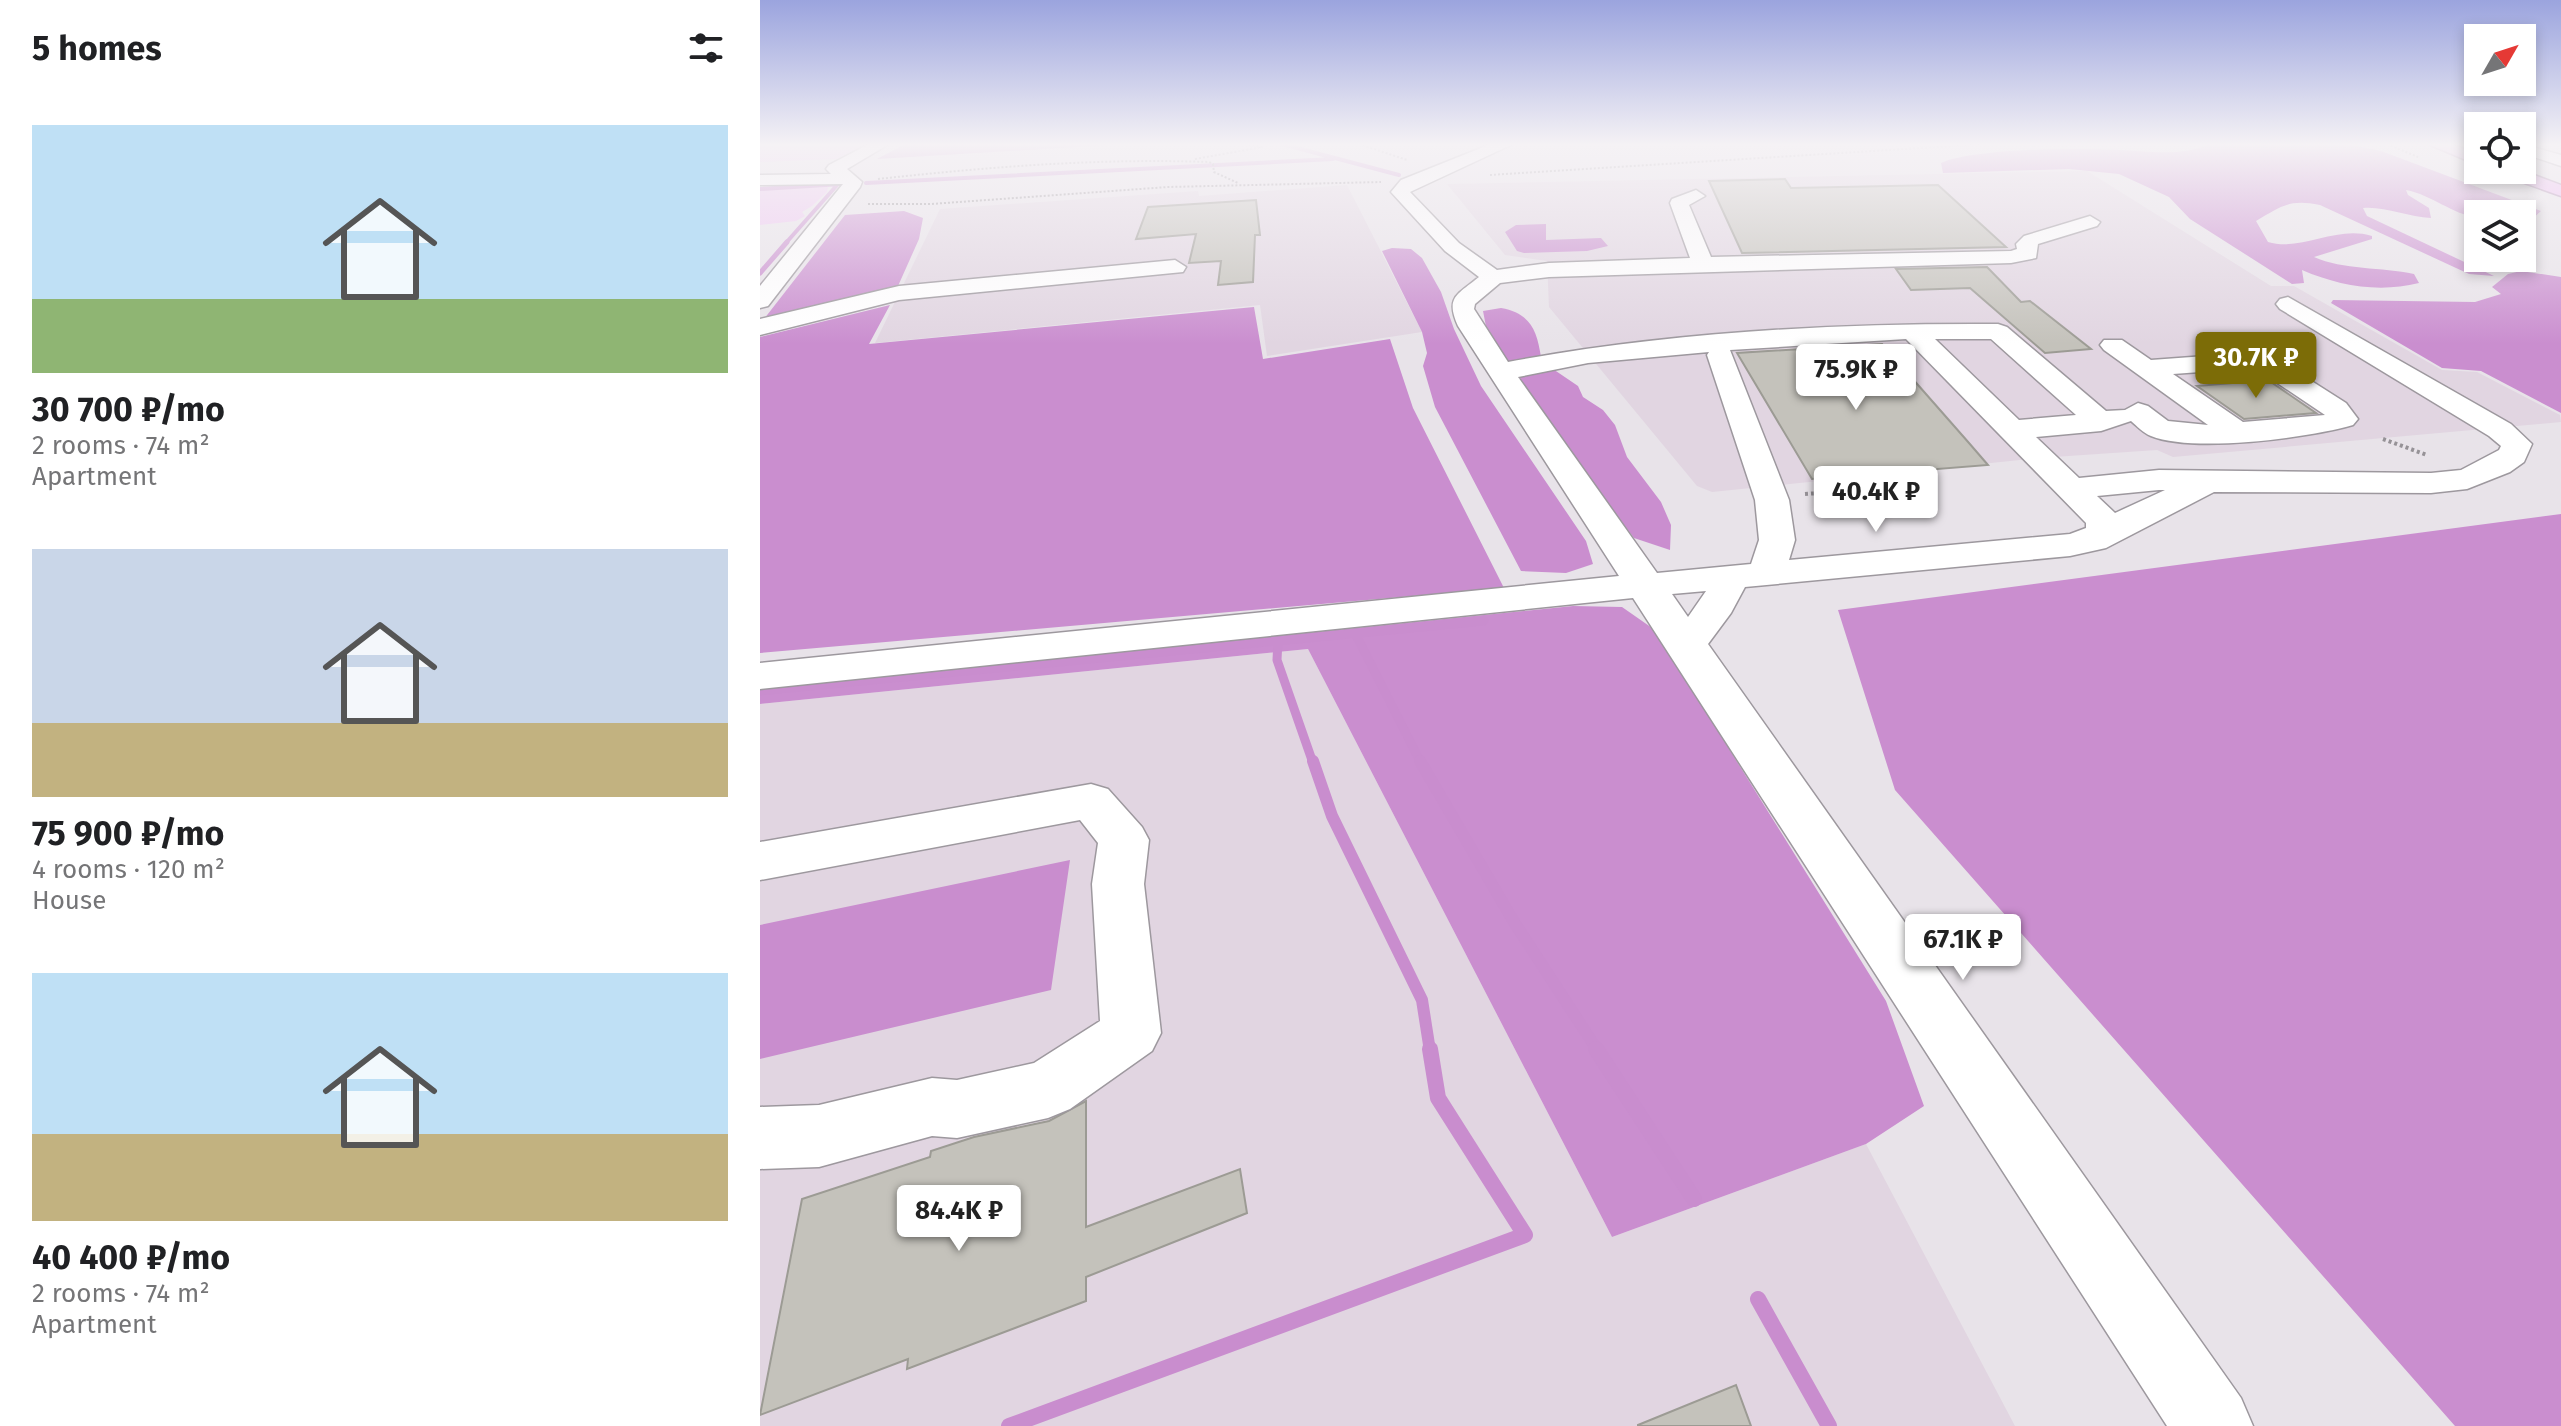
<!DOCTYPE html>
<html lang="en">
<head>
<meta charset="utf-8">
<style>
  body { margin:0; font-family:"Fira Sans",sans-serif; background:#f2f2f2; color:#202124; height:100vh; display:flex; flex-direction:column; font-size:30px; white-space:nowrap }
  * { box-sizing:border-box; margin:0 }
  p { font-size:26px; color:#757577 }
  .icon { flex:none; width:44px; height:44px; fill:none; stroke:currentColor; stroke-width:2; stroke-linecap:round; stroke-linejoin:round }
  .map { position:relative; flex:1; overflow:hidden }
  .details { display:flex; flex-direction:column; background:#fff; width:760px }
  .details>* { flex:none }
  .needle { width:52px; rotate:51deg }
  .tools { position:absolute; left:1704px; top:24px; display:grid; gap:16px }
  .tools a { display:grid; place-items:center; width:72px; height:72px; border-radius:0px; background:#fff; box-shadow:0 4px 12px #0003; font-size:40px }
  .price { position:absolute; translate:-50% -68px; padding:0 18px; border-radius:8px; background:#fff; color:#222; font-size:26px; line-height:52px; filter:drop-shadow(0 2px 4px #0008) }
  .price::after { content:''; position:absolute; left:50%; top:48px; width:24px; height:18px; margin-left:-12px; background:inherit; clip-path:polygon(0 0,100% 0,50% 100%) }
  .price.current { background:#7c6c07; color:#fff }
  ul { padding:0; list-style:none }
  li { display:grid; align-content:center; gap:16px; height:424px; padding:0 32px }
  li span { display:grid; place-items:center; height:248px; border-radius:0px; color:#555 }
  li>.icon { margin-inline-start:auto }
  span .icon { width:144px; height:144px; fill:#fffc; stroke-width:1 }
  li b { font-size:34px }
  h2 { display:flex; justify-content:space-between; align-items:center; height:96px; padding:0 32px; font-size:34px }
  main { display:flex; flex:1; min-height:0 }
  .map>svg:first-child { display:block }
</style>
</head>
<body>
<main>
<section class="details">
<h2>5 homes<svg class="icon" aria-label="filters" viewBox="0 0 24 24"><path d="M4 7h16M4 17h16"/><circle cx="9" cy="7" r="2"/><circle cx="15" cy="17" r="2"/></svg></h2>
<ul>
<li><span style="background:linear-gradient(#bfe0f5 70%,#8fb573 0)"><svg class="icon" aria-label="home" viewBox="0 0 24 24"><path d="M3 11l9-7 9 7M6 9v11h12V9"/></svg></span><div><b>30 700 ₽/mo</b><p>2 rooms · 74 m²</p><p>Apartment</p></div></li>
<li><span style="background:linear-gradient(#c9d6e8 70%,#c2b280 0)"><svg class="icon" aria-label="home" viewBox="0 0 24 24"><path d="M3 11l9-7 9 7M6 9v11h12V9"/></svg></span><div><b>75 900 ₽/mo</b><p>4 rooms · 120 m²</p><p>House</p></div></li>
<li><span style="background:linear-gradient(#bfe0f5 65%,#c2b280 0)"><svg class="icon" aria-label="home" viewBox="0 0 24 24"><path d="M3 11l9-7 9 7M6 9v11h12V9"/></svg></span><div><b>40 400 ₽/mo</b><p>2 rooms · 74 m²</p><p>Apartment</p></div></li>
</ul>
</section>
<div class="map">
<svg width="1801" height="1426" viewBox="0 0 1801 1426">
  <rect width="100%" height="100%" fill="#e8e3e9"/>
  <path fill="#e1d5e1" d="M1327 171 1511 286H1534L1682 370 1717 372 1800 415 1801 422 1413 457 1397 450 1279 458 952 492 937 486 789 307 787 261 745 255 687 184Z
    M587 185 662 332 507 356 500 305 115 343 180 209 438 191 439 196Z
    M548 649 852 1237 1106 1144 1255 1426H0V704Z"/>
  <path fill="#eec4f1" d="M0 144H110L76 159 0 162Z
    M68 187 67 192 52 206 42 212 45 216 36 221 0 225V190Z"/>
  <path fill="#ca8ecf" d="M145 144H368L117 159Z
    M1449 144 1592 145 1621 151 1781 211 1770 221H1762V214H1718V218C1692 214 1672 195 1646 190L1648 195 1669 208 1671 218C1648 217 1624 206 1603 208L1607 216 1734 276 1709 274 1560 205C1529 199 1522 206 1496 221L1508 242C1542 252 1576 225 1612 236V239L1554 257C1583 270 1622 267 1654 274L1659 283C1619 293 1579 286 1542 270L1544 283 1532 284 1430 219 1409 197 1359 174 1309 169 1183 173 1181 163C1216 148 1317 148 1358 150 1385 151 1424 157 1449 144Z
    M144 211 163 218 159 239 138 286 4 319 85 215Z
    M632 248 651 249 662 258 681 292 694 329 721 386 826 541 833 564 806 573 761 571 675 407 663 366 667 353 662 332 622 251Z
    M1761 271 1801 277V413L1721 371 1682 368 1571 303 1573 300 1715 302 1741 294 1732 287 1748 274Z
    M130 305 109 344 494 307 503 359 630 339 653 408 744 588 0 653V337Z
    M741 308C770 313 777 330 781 357L749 365 728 337 723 311Z
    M790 367 818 386 823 397 843 410 855 425 867 457 901 502 911 525 910 550 874 538 806 449 757 374Z
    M1801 514V1426H1695L1135 790 1078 610Z
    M813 606 862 607 895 630 1126 1001 1164 1106 1106 1144 852 1237 548 649 0 704V688Z"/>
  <path fill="#c98dce" d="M786 224V240L841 238 848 246 827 251 764 253 757 251 745 232 756 225Z
    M310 860 291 990 0 1059V925Z"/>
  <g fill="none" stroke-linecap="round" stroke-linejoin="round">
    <path stroke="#c98dce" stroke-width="4" d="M522 144 639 175
      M106 183 573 159
      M0 189 82 184
      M25 244 78 184"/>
    <path stroke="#c98dce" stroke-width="5" d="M0 273 27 242"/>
    <path stroke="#c98dce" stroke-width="9" d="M595 633 661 763
      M518 640 517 660 553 763
      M0 691 724 621"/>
    <path stroke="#c98dce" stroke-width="12" d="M553 761 572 816 662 1000 670 1051
      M660 761 754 922 838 1051"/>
    <path stroke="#c98dce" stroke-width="16" d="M836 1049 934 1199
      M998 1299 1069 1426
      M249 1426 765 1235 678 1098 670 1049"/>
  </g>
  <path fill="#c4c2bb" stroke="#9c9b94" stroke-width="2" d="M1025 179 1031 188 1178 185 1246 247 982 253 949 181Z
    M496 200 500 235H495L493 282 458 285 461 261 429 263 436 234 376 239 388 207Z
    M1227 267 1261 302 1270 301 1331 349 1285 353 1210 288 1151 290 1136 269Z
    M1122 344 1209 443 1228 465 1052 479 977 353Z
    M1508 380 1556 413 1484 419 1437 386Z
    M326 1101V1227L480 1169 487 1213 326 1277V1301L147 1369 148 1359 0 1415 42 1199 170 1157 171 1151 214 1137 289 1121Z
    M976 1385 991 1426H878V1425Z"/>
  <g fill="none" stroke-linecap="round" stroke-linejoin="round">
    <defs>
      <path id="minor" d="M109 144H129L87 169 102 182 100 187 8 306 0 308V286L83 184 0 185V175L71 174 66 169 69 165Z
        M731 144H753L650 192 699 243 737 270 789 263 930 258 910 203 912 199 936 190 945 196 929 205 951 257 1251 251 1257 249 1256 244 1264 236 1330 216 1340 222 1337 226 1278 244 1276 258 1251 263 789 277 740 283 715 304 714 309 748 362C908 332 1075 323 1238 324L1247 327 1346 411 1365 410 1378 403 1388 406 1408 421 1448 425 1344 350 1340 345 1344 340H1362L1391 360 1500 352 1509 354 1586 403 1598 419 1593 425C1549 438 1433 453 1391 436 1383 433 1377 426 1371 421L1341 431 1276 437 1319 478 1399 470 1671 473 1701 470 1739 450 1741 446 1729 436 1520 309 1516 304 1520 299 1528 297 1751 424 1772 444 1764 462 1750 472 1707 489 1671 493 1454 492 1346 548 1310 556 985 587 971 613 948 644 1481 1398 1493 1426H1407L873 598 0 689V663L859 576 698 326C685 297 697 295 719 277L685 251 631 192 641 180ZM1146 339 1326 523V528L1310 534 1029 560 1035 540 1029 500 970 350ZM1175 339H1231L1316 415 1259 420ZM949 352 947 355 995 500 999 540 991 564 897 573 758 377 828 363ZM1495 368 1565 415 1483 422 1413 374ZM1399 490H1405L1355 513 1337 496ZM946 591 928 617 912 594Z
        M1762 144 1801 155V166L1762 153Z
        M415 260 426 267 423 272 139 300 0 335V319L139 286Z
        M331 784 348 789 382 827 389 840 384 884 401 1033 392 1051 310 1109 288 1118 197 1138 172 1136 59 1167 0 1169V1107L59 1105 172 1078 197 1080 274 1063 340 1021 332 884 338 843 320 820 0 880V842Z"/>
      <path id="highway" d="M1668 144H1691L1718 154V165Z
        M1736 170H1761L1801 185V196L1739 174Z"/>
    </defs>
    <use href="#minor" stroke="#9d989e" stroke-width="3"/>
    <use href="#highway" stroke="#a47aa7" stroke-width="3"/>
    <path stroke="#969297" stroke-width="2" stroke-dasharray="2 2" stroke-linecap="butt" d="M599 144 647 160
      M1627 144 1658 157
      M435 159 502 147 487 144
      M730 175 1223 144
      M118 179C228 167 338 158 449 162L453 164 454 172 478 183
      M108 204H171L408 187 621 182"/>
    <path stroke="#969297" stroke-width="4" stroke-dasharray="3 3" stroke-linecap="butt" d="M1623 439 1667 455
      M1045 494 1162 486"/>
    <use href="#minor" fill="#fff" fill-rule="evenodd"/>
    <use href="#highway" fill="#efaff4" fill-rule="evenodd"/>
  </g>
  <linearGradient id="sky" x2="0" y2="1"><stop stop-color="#9ba4de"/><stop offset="0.42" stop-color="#f5f2f5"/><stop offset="1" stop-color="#f5f2f5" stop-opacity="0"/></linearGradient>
  <rect width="1801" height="344" fill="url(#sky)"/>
</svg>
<div class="tools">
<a><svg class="needle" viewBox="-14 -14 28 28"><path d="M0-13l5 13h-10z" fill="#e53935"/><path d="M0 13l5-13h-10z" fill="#757577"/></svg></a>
<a><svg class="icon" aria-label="locate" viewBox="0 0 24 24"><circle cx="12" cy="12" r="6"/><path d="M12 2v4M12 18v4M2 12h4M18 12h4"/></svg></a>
<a><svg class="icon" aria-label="layers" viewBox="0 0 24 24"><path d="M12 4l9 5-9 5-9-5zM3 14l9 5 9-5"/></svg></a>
</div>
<b class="price current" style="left:1496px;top:400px">30.7K ₽</b>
<b class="price" style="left:1096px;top:412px">75.9K ₽</b>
<b class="price" style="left:1116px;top:534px">40.4K ₽</b>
<b class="price" style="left:1203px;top:982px">67.1K ₽</b>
<b class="price" style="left:199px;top:1253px">84.4K ₽</b>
</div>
</main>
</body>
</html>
